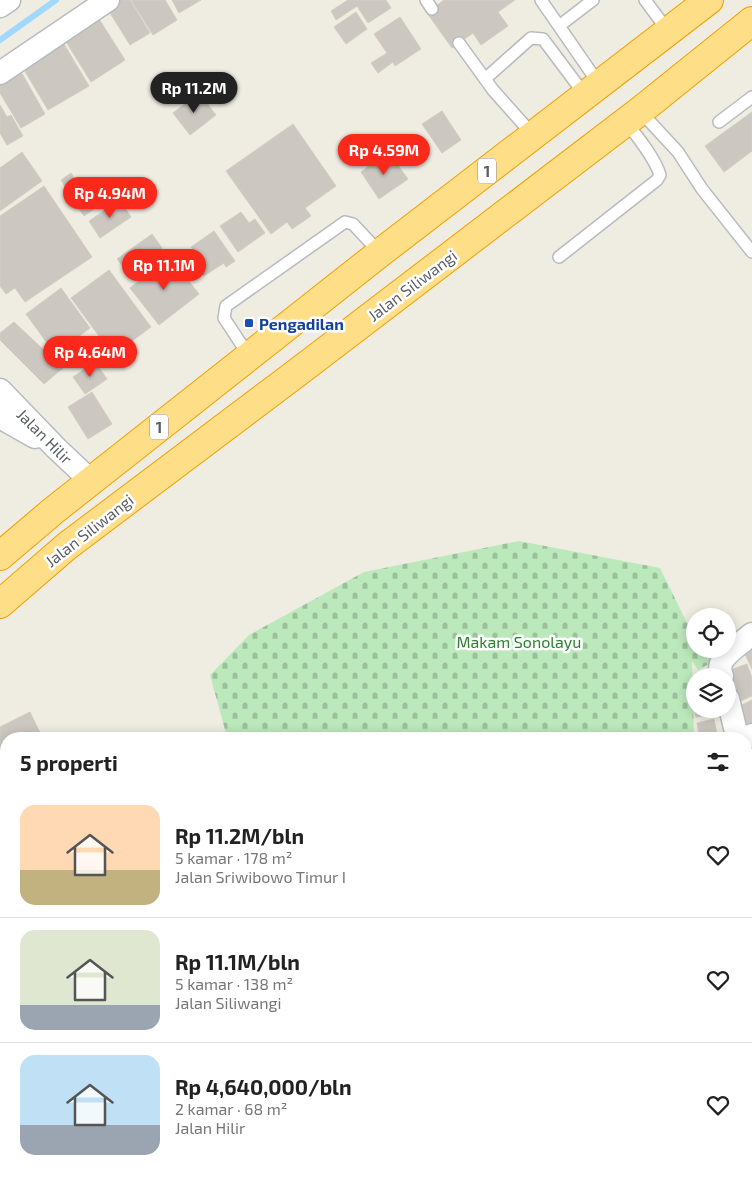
<!DOCTYPE html>
<html lang="id">
<head>
<meta charset="utf-8">
<style>
  body { margin:0; font-family:"Exo 2",sans-serif; background:#f6f6f6; color:#222; height:100vh; display:flex; flex-direction:column; font-size:19px; white-space:nowrap }
  * { box-sizing:border-box; margin:0 }
  p { font-size:16px; color:#767676 }
  .icon { flex:none; width:28px; height:28px; fill:none; stroke:currentColor; stroke-width:2; stroke-linecap:round; stroke-linejoin:round }
  .map { position:relative; flex:1; overflow:hidden }
  .details { position:absolute; left:0px; top:732px; width:752px; height:446px; display:flex; flex-direction:column; background:#fff; border-radius:20px 20px 0 0; box-shadow:0 2px 12px #0003 }
  .details>* { flex:none }
  .tools { position:absolute; left:686px; top:608px; display:grid; gap:10px }
  .tools a { display:grid; place-items:center; width:50px; height:50px; border-radius:50%; background:#fff; box-shadow:0 2px 12px #0003; font-size:25px }
  .price { position:absolute; translate:-50% -42px; padding:0 11px; border-radius:18px; background:#fa291c; color:#fff; font-size:16px; line-height:32px; filter:drop-shadow(0 1px 2px #0008) }
  .price::after { content:''; position:absolute; left:50%; top:30px; width:15px; height:11px; margin-left:-8px; background:inherit; clip-path:polygon(0 0,100% 0,50% 100%) }
  .price.current { background:#222; color:#fff }
  ul { padding:0; list-style:none }
  li { display:flex; align-items:center; gap:15px; height:125px; padding:0 20px }
  li+li { border-top:1px solid #e0e0e0 }
  li span { display:grid; place-items:center; flex:none; width:140px; height:100px; border-radius:15px; color:#555 }
  li>.icon { margin-inline-start:auto }
  span .icon { width:60px; height:60px; fill:#fffc; stroke-width:1 }
  li b { font-size:21px }
  h2 { display:flex; justify-content:space-between; align-items:center; height:60px; padding:0 20px; font-size:21px }
  .map>svg:first-child { display:block }
</style>
</head>
<body>
<div class="map">
<svg width="752" height="1178" viewBox="0 0 752 1178">
  <defs>
    <pattern id="cemetery-stones" width="16" height="16" patternUnits="userSpaceOnUse" patternTransform="scale(1.25)"><rect width="16" height="16" fill="#bce9bb"/><path d="M2 7V4a2 2 0 0 1 4 0v3zM10 15v-3a2 2 0 0 1 4 0v3z" fill="#9cc09c"/></pattern>
  </defs>
  <rect width="100%" height="100%" fill="#efece2"/>
  <path fill="url(#cemetery-stones)" d="M519 541 660 568 687 623 694 620 695 622V649H710L716 660 698 670 692 661 694 739H224L227 737 210 675 249 635 364 572Z"/>
  <g fill="none" stroke-linecap="round" stroke-linejoin="round">
    <path stroke="#a1d8ff" stroke-width="6" d="M0 40 56 0"/>
  </g>
  <path fill="#ccc8c1" stroke="#d4cdbf" d="M120 0H130L150 33 130 45 107 8Z
    M131 0H165L177 20 153 35Z
    M172 0H201L179 13Z
    M348 0H386L391 8 368 23 357 6 336 20 331 11Z
    M444 0H515L498 12 508 26 481 45 473 33 452 48 427 13Z
    M356 12 367 29 346 44 334 27Z
    M400 17 421 49 395 66 393 62 378 73 371 63 387 53 374 34Z
    M99 19 125 60 91 82 65 40Z
    M61 39 89 86 48 110 20 63Z
    M20 70 45 114 21 128 0 93V82Z
    M199 93 216 115 190 135 173 113Z
    M0 105 7 117 11 115 23 136 7 145 0 133Z
    M442 111 461 140 442 153 422 124Z
    M752 112V151L724 172 705 146Z
    M293 124 336 186 305 208 311 216 292 229 287 222 271 234 226 171Z
    M22 152 42 181 0 211V168Z
    M388 152 408 179 379 199 361 172Z
    M71 173 78 185 68 191 61 180Z
    M102 179 114 195 84 216 72 200Z
    M44 186 92 257 25 302 15 288 6 294 0 286V216Z
    M120 200 131 217 100 238 89 221Z
    M241 212 249 223 255 219 265 233 238 252 220 226Z
    M214 231 235 261 226 267 224 263 204 276 199 269 204 266 191 247Z
    M152 234 162 248 128 273 117 259Z
    M170 257 199 294 159 325 130 288Z
    M109 270 151 327 113 355 71 298Z
    M61 288 90 328 55 354 26 314Z
    M14 322 63 368 44 384 0 340V333Z
    M95 362 107 379 85 394 73 377Z
    M92 392 112 424 88 439 68 407Z
    M752 650V669L745 654Z
    M747 664 752 678V696L736 703 725 672Z
    M695 686V709H716L717 713 696 717 689 688Z
    M752 700V730L750 731 738 707Z
    M30 712 43 739H6V763H5L0 753V727Z
    M714 719 718 739H700L697 723Z
    M752 868V1015L746 996V870Z
    M746 1015 751 1032 746 1034Z
    M752 1043V1107L746 1109V1044Z"/>
  <g fill="none" stroke-linecap="round" stroke-linejoin="round">
    <defs>
      <path id="lane" d="M426 0 432 9
        M541 0 599 84
        M645 0 668 31
        M559 26 593 0
        M459 43 493 90 533 135
        M485 79 531 38 543 39 585 95
        M640 111 678 152 702 189 752 252
        M719 122 752 97
        M559 257 657 180 660 175C655 158 637 136 626 122
        M249 356 224 318 226 306 345 222 353 224 380 253
        M596 1172 597 1178
        M410 1178V1172"/>
      <path id="street" d="M0 6 9 0
        M0 73 108 0
        M0 390 56 448 91 481
        M0 417 35 437
        M722 676C720 671 719 665 723 660 728 651 744 641 752 634
        M728 699 736 732C741 738 745 738 752 735"/>
      <path id="secondary" d="M746 1168H752
        M0 1174 76 1172"/>
      <path id="highway" d="M0 556 53 511 91 481 380 253 709 0
        M0 604 67 546 298 372 640 111 752 21"/>
    </defs>
    <use href="#lane" stroke="#b7bbc0" stroke-width="14"/>
    <use href="#street" stroke="#b7bbc0" stroke-width="25"/>
    <use href="#secondary" stroke="#b7bcc2" stroke-width="30"/>
    <use href="#highway" stroke="#f0a000" stroke-width="30"/>
    <use href="#lane" stroke="#fff" stroke-width="11"/>
    <use href="#street" stroke="#fff" stroke-width="22"/>
    <use href="#secondary" stroke="#fff" stroke-width="28"/>
    <use href="#highway" stroke="#ffde88" stroke-width="28"/>
  </g>
  <rect fill="#1a4fb4" stroke="#fff" stroke-width="2" x="244" y="318" width="10" height="10" rx="2.5"/>
  <g text-anchor="middle" dominant-baseline="central" stroke-width="5" stroke-linejoin="round" paint-order="stroke">
    <g fill="#fff" stroke="#8c8f92" stroke-width="1">
      <rect x="478" y="158.5" width="18" height="25" rx="4"/>
      <rect x="150" y="414.5" width="18" height="25" rx="4"/>
    </g>
    <g font-size="15" font-weight="bold" fill="#5a5f64">
      <text x="487" y="171">1</text>
      <text x="159" y="427">1</text>
    </g>
    <g font-size="16" fill="#5a5f64" stroke="#fff">
      <text transform="translate(412 285) rotate(-37)">Jalan Siliwangi</text>
      <text transform="translate(45 436) rotate(45)">Jalan Hilir</text>
      <text transform="translate(89 530) rotate(-38)">Jalan Siliwangi</text>
    </g>
    <g font-size="16" font-weight="bold" fill="#164399" stroke="#fff" text-anchor="start">
      <text x="259" y="323">Pengadilan</text>
    </g>
    <g font-size="16" fill="#2b822e" stroke="#fff">
      <text x="519" y="641">Makam Sonolayu</text>
    </g>
  </g>
</svg>
<div class="tools">
<a><svg class="icon" aria-label="locate" viewBox="0 0 24 24"><circle cx="12" cy="12" r="6"/><path d="M12 2v4M12 18v4M2 12h4M18 12h4"/></svg></a>
<a><svg class="icon" aria-label="layers" viewBox="0 0 24 24"><path d="M12 4l9 5-9 5-9-5zM3 14l9 5 9-5"/></svg></a>
</div>
<b class="price current" style="left:194px;top:114px">Rp 11.2M</b>
<b class="price" style="left:384px;top:176px">Rp 4.59M</b>
<b class="price" style="left:110px;top:219px">Rp 4.94M</b>
<b class="price" style="left:164px;top:291px">Rp 11.1M</b>
<b class="price" style="left:90px;top:378px">Rp 4.64M</b>
<section class="details">
<h2>5 properti<svg class="icon" aria-label="filters" viewBox="0 0 24 24"><path d="M4 7h16M4 17h16"/><circle cx="9" cy="7" r="2"/><circle cx="15" cy="17" r="2"/></svg></h2>
<ul>
<li><span style="background:linear-gradient(#ffd9b3 65%,#c2b280 0)"><svg class="icon" aria-label="home" viewBox="0 0 24 24"><path d="M3 11l9-7 9 7M6 9v11h12V9"/></svg></span><div><b>Rp 11.2M/bln</b><p>5 kamar · 178 m²</p><p>Jalan Sriwibowo Timur I</p></div><svg class="icon" aria-label="heart" viewBox="0 0 24 24"><path d="M12 20l-8-8c-3-5 5-10 8-4 3-6 11-1 8 4z"/></svg></li>
<li><span style="background:linear-gradient(#dfe7d0 75%,#9aa5b1 0)"><svg class="icon" aria-label="home" viewBox="0 0 24 24"><path d="M3 11l9-7 9 7M6 9v11h12V9"/></svg></span><div><b>Rp 11.1M/bln</b><p>5 kamar · 138 m²</p><p>Jalan Siliwangi</p></div><svg class="icon" aria-label="heart" viewBox="0 0 24 24"><path d="M12 20l-8-8c-3-5 5-10 8-4 3-6 11-1 8 4z"/></svg></li>
<li><span style="background:linear-gradient(#bfe0f5 70%,#9aa5b1 0)"><svg class="icon" aria-label="home" viewBox="0 0 24 24"><path d="M3 11l9-7 9 7M6 9v11h12V9"/></svg></span><div><b>Rp 4,640,000/bln</b><p>2 kamar · 68 m²</p><p>Jalan Hilir</p></div><svg class="icon" aria-label="heart" viewBox="0 0 24 24"><path d="M12 20l-8-8c-3-5 5-10 8-4 3-6 11-1 8 4z"/></svg></li>
</ul>
</section>
</div>
</body>
</html>
